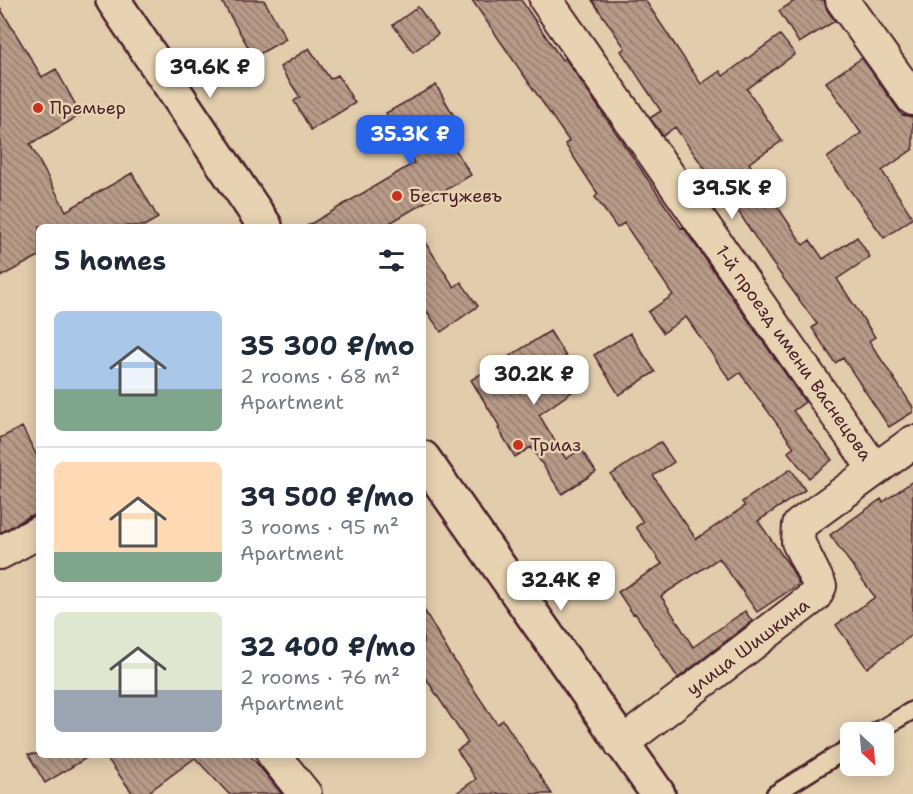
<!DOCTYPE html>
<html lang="en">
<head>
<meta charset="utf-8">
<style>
  body { margin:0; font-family:"Shantell Sans",sans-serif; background:#f2f2f3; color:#1f2937; height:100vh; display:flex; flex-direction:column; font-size:22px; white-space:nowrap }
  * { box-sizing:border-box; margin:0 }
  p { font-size:20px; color:#747a83 }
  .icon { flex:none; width:33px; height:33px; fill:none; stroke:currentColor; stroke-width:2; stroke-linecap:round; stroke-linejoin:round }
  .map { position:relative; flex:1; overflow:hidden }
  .side { position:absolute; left:36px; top:224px; width:390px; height:534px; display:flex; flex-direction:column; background:#fff; border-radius:9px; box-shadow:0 3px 15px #0003 }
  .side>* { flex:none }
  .needle { width:39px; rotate:154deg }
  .buttons { position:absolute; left:840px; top:722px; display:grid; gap:12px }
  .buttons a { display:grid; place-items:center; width:54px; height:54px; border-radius:9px; background:#fff; box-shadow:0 3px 15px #0003; font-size:30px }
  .price { position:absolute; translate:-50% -51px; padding:0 14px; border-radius:12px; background:#fff; color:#222; font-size:20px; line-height:39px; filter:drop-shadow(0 2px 3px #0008) }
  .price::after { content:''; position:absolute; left:50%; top:36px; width:18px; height:14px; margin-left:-9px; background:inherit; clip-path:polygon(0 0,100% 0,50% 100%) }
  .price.current { background:#2563eb; color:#fff }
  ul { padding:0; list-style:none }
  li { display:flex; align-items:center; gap:18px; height:150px; padding:0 18px }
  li+li { border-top:2px solid #e0e1e3 }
  li span { display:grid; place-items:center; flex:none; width:168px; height:120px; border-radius:9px; color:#555 }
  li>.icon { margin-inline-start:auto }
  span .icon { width:72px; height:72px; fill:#fffc; stroke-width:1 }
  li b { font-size:26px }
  h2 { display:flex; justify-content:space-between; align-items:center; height:72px; padding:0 18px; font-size:26px }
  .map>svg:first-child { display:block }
</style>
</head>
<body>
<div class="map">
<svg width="913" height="794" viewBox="0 0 913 794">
  <defs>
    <pattern id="building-back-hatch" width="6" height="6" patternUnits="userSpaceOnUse" patternTransform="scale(1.5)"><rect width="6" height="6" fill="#b79b88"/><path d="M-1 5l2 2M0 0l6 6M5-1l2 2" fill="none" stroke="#977e6f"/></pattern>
  </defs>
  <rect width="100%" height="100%" fill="#e1ccac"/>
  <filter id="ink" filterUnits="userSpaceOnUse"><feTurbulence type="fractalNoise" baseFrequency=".0167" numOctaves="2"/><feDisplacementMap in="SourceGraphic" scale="12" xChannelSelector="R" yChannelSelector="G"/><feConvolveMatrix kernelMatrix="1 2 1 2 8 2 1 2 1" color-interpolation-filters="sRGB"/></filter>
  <g filter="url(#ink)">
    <path fill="url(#building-back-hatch)" stroke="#4a1f2b" stroke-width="1.5" d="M221 0H264L286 39 254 57Z
      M472 0H521L562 60 565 58 681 228 683 227 805 402 793 411 832 460 809 478 788 452 794 447 740 373 730 380 686 317 663 333 648 312 673 295 624 223 617 228 595 197 598 194 565 144 569 141Z
      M592 0H645L701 84 720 71 723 76 780 35 795 54 747 89 782 141 749 163 803 245 810 240 823 259 857 237 870 257 837 279 875 337 869 341 913 407V412L889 427 843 358 835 363 812 328 817 324 770 260 725 191 722 193 675 127 663 136 650 118 661 111 621 51 625 48Z
      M796 0H824L827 10 835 21 799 43 779 11Z
      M418 7 438 34 413 52 393 25Z
      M0 8 42 77 56 69 81 115 30 144 66 211 132 173 158 218 144 226H39V256L0 277Z
      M309 48 330 79 338 75 355 103 311 130 294 101 300 97 280 67Z
      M862 58 902 115 913 117V149L882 171 913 218 884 238 827 158 861 133 826 82Z
      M436 85 461 128 447 136 471 175 385 226H307L414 163 386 113Z
      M423 239 454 287 461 282 478 306 441 332 423 306Z
      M550 331 583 384 539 415 566 459 581 449 596 472 562 494 531 447 515 457 498 428 500 427 471 380Z
      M630 333 655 372 619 395 594 355Z
      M22 427 39 460V514L30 516 0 533V438Z
      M660 442 674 462 653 476 696 539 745 506 742 502 791 469 805 490 758 521 789 565 799 584 757 612 719 558 661 596 693 647 745 611 752 621 678 678 635 613 633 614 618 592 662 564 636 527 643 522 611 475Z
      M913 481V634L867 668 836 625 875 597 830 535 881 499 883 502Z
      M423 608 448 651 497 724 503 720 552 794H455L476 779 457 750 468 743 423 674Z
      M28 754H93L45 783Z
      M104 754H249L282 794H229L195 758 146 794H133Z"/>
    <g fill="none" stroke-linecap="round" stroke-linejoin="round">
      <defs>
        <path id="lane" d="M876 732 913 710
          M775 794 850 747"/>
        <path id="street" d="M546 0 875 470
          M842 0 913 99
          M0 553 39 532
          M621 744 815 596 820 586 798 542 799 525 913 442
          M273 754 305 794"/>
        <path id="secondary" d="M113 0 265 226
          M423 458 658 794"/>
      </defs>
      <use href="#lane" stroke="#4a1f2b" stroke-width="21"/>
      <use href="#street" stroke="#4a1f2b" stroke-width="36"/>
      <use href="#secondary" stroke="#4a1f2b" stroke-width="38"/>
      <use href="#lane" stroke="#e7d3b1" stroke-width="16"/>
      <use href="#street" stroke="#e7d3b1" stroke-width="32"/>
      <use href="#secondary" stroke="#e7d3b1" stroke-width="33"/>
    </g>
  </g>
  <g fill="#c8321e" stroke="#e7d3b1" stroke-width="2">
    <circle cx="38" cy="108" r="6"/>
    <circle cx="397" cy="196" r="6"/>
    <circle cx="518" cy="445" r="6"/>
  </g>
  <g text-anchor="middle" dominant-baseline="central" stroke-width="5" stroke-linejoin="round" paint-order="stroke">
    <g font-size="18" fill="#4a1f2b" stroke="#e7d3b1" text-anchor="start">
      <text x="50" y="108">Премьер</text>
      <text x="409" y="196">Бестужевъ</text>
      <text x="530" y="445">Триаз</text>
    </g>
    <g font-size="18" fill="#4a1f2b" stroke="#e7d3b1">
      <text transform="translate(794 353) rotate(55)">1-й проезд имени Васнецова</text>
      <text transform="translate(748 647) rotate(-37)">улица Шишкина</text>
    </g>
  </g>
</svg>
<div class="buttons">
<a><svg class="needle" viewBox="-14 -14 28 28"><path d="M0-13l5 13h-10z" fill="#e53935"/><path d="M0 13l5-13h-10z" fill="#747a83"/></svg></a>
</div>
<b class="price" style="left:210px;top:99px">39.6K ₽</b>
<b class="price current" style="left:410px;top:166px">35.3K ₽</b>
<b class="price" style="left:732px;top:220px">39.5K ₽</b>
<b class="price" style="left:534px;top:406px">30.2K ₽</b>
<b class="price" style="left:561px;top:612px">32.4K ₽</b>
<section class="side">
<h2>5 homes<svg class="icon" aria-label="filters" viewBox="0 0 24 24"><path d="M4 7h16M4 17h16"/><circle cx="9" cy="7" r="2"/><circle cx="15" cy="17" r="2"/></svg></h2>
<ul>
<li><span style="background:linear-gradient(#a9c7e8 65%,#7fa58c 0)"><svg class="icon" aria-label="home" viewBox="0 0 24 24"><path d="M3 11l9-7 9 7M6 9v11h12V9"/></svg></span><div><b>35 300 ₽/mo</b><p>2 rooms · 68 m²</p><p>Apartment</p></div></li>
<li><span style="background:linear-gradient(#ffd9b3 75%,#7fa58c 0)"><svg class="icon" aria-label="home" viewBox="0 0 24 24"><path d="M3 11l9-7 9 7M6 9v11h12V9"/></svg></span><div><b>39 500 ₽/mo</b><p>3 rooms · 95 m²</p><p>Apartment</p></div></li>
<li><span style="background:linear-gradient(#dfe7d0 65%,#9aa5b1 0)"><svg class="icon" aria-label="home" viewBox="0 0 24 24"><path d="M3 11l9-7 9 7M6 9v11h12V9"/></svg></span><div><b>32 400 ₽/mo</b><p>2 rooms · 76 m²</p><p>Apartment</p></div></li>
</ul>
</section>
</div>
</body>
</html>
